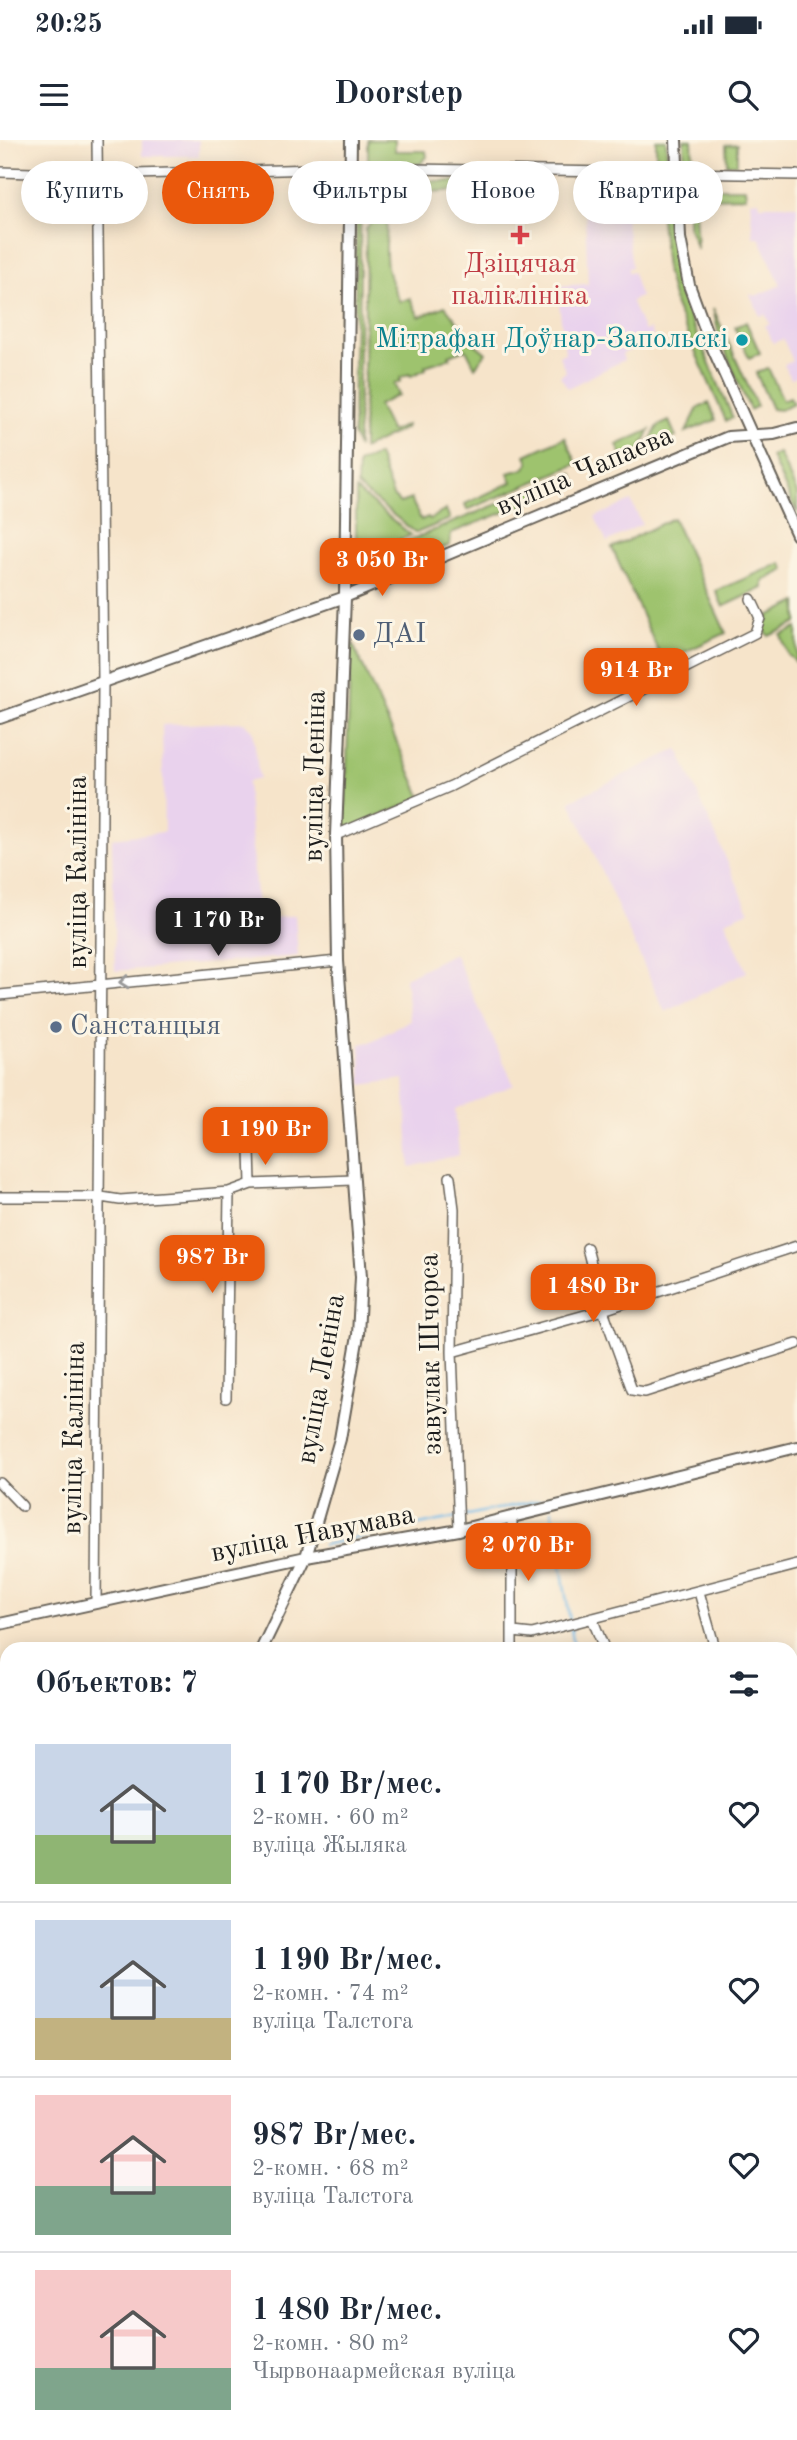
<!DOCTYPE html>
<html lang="ru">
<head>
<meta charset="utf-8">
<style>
  body { margin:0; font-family:"Old Standard TT",serif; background:#f2f2f3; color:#1f2937; height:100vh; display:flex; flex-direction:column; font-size:26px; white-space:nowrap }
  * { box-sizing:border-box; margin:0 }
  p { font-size:23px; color:#747a83 }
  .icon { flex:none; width:38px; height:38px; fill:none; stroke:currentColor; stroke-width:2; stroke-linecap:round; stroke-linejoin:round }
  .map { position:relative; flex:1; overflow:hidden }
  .details { position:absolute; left:0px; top:1502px; width:798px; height:800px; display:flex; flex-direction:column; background:#fff; border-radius:21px 21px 0 0; box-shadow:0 4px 18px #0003 }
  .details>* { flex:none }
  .top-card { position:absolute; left:21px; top:21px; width:756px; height:63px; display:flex; gap:14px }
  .price { position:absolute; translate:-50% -60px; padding:0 16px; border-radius:14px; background:#ea580c; color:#fff; font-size:23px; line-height:46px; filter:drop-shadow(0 2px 4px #0008) }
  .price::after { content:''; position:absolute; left:50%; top:42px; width:21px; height:16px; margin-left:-10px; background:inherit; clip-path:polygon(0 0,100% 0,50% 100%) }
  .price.on { background:#222; color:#fff }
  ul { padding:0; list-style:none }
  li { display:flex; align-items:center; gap:21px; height:175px; padding:0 35px }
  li+li { border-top:2px solid #e0e1e3 }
  li span { display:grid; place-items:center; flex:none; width:196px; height:140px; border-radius:0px; color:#555 }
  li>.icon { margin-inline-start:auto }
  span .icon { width:84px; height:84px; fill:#fffc; stroke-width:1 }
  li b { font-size:30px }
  h2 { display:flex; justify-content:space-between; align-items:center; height:84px; padding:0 35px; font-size:30px }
  .tag { padding:0 24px; border-radius:32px; background:#fff; box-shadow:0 4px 18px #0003; font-size:24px; line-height:63px }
  .tag.on { background:#ea580c; color:#fff }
  .status { display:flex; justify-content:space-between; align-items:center; height:49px; padding:0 35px; background:#fff; direction:ltr }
  .status svg { height:19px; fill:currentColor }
  header { display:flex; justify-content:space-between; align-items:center; height:91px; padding:0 35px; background:#fff; font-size:32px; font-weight:700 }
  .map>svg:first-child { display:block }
</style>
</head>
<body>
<div class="status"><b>20:25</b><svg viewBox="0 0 49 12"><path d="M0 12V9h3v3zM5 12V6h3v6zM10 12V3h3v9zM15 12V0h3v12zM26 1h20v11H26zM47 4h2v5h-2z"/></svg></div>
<header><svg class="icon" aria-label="menu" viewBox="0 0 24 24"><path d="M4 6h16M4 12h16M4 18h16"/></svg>Doorstep<svg class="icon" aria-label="search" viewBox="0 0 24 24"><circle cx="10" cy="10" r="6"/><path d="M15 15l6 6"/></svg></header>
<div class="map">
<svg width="797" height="2300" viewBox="0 0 797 2300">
  <rect width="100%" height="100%" fill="#fcf5e5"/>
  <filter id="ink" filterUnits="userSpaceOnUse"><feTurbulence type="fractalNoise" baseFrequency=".0143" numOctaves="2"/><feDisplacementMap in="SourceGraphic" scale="14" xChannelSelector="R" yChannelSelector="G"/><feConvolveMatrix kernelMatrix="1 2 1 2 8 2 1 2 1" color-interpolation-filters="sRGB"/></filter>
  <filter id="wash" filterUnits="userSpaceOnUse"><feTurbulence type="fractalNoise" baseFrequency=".00686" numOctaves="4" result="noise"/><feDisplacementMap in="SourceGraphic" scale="28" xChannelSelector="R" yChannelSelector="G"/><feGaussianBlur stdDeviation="1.57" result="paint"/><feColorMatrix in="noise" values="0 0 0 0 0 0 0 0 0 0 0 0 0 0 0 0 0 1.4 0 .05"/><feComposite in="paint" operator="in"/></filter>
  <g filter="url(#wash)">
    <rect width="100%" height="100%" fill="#f6e4ca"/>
    <path fill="#e9d2ed" d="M142 0H199V16H142Z
      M584 47 629 48 631 64 621 70 622 74H625L632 127 628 128V132H633L640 157 631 161 644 191 650 189 654 199 622 214 624 220 568 248 560 236 566 232 559 216 565 213 557 146 588 144Z
      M759 60 760 65H797V236L791 239 784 225 793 221 783 199 773 203 765 186 770 184 765 174 760 176 750 154 755 156 781 145 759 97H753L750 61Z
      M631 361 642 384 607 402 595 377Z
      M244 582 253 590 259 639 247 642 258 781 295 775 298 816 115 831 112 698 164 692 162 585Z
      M678 609 749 771 725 781 747 832 665 872 570 661Z
      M454 813 514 945 455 969 459 1015 410 1027 404 939 362 945 360 904 370 902 410 881 405 838Z
      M797 2183V2259L791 2261V2185Z
      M7 2283V2294H46L53 2300H0V2291Z
      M605 2294H778L780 2300H607Z"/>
    <path fill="#9ec36e" stroke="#5d7045" stroke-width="2" d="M368 0H395V11H426L427 17 420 24H368Z
      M656 0H666L667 15 656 28Z
      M684 0H692L693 22 690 26 684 16Z
      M737 4V24H727L726 5Z
      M357 40H361L358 308 353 294Z
      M367 40H398L380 64H366Z
      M402 40 405 64H385Z
      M408 40 477 42V72H472V54L464 50 413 53V71L409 67Z
      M658 48H668L679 153 733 278 726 281 675 166 666 130Z
      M688 48 694 51 697 109 688 85Z
      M712 48H745L746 57 708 58 707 51Z
      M382 67H404V70L387 74C387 115 380 122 400 162L410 158 419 177 445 166 473 202 486 213 475 227 466 209 449 215 450 218 425 226 426 229 411 236 409 234 400 238 401 241 394 244 399 255 378 265 391 292 406 285V288L363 309 366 89Z
      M713 168 757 266 750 270 719 196Z
      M746 182 760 213 749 218 735 187Z
      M768 228 783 260 790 257 793 263 780 270 772 269 756 233Z
      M709 263 716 280 686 292 698 268Z
      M669 281 676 297 645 310 658 286Z
      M650 290 639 312 629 317 621 314 617 305Z
      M565 297 577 324 467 370 465 364 512 342 508 333 524 329 529 323 526 315Z
      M779 313 797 353V373L771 316Z
      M378 315 393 356 400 363 411 359 421 380 428 377 430 379 446 370 450 379 416 393 357 346 358 323Z
      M572 333 577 344 451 393 450 405 366 440 356 430 355 423Z
      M356 350 411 395 356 418Z
      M673 378 726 493 663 522 612 408Z
      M781 423 785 430 763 441V448L723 467 716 451Z
      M797 462V483L769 496 760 484 769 480 768 476Z
      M797 488V523L788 515 781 495Z
      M351 500 422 658 345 691V681Z"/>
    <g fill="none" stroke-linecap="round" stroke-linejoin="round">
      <path stroke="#6fb9e8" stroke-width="2.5" d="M552 1370 570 1481
        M323 1405 550 1358 551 1364
        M571 1488 574 1508"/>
    </g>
  </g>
  <g filter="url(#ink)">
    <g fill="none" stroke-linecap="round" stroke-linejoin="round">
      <defs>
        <path id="minor" d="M0 32 97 35 350 28 797 35
          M336 695 451 646 755 493 760 478 751 459
          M0 855 338 821
          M250 1009 251 1044
          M450 1037 454 1069 452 1212 459 1390
          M0 1057H101L120 1060 229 1052 251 1044 353 1040
          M587 1108 603 1170 632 1250 645 1252 797 1204
          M452 1212 603 1170 797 1106
          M226 1258 229 1052
          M0 1343 22 1366
          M699 1452 715 1508
          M96 1463 103 542 97 0
          M592 1478 604 1508
          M513 1492 532 1494 797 1425
          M512 1508V1377
          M791 1533 797 1531
          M791 1639 797 1638
          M0 1747 7 1753
          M791 1766 797 1765
          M791 1913H797
          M0 2014 7 2021
          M791 2061 797 2060
          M584 2294 586 2300"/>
        <path id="tertiary" d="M676 0 680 98 689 145 710 202 797 395
          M0 578 345 457 728 297 774 294 797 288
          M0 1484 306 1417 459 1390 797 1307
          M262 1508 306 1417 340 1299 358 1195 361 1137 338 821 336 695 345 457 351 0
          M0 1898 7 1888
          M0 2101 7 2102
          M791 2162 797 2160"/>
      </defs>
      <use href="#minor" stroke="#686259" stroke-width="12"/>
      <use href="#tertiary" stroke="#686259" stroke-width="14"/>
      <use href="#minor" stroke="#fff" stroke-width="9"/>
      <use href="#tertiary" stroke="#fff" stroke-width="10"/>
    </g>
    <defs><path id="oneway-chevron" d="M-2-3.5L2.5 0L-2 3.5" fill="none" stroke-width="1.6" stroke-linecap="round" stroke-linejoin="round" transform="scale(1.75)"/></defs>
    <use stroke="#999" href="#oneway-chevron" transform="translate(124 842) rotate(175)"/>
  </g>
  <path fill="#e0444e" stroke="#fcf5e5" stroke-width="2.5" d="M516.5 84.5h7v7h7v7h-7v7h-7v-7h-7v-7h7z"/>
  <circle fill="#0f9aa8" stroke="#fcf5e5" stroke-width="2.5" cx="742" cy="200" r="7"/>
  <g fill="#5c6f8a" stroke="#fcf5e5" stroke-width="2.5">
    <circle cx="359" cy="495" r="7"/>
    <circle cx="56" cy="887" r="7"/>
  </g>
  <g text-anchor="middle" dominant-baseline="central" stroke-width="6" stroke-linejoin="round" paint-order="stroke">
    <g font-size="28" fill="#be3a42" stroke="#fcf5e5">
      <text x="520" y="125">Дзіцячая<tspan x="520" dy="32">паліклініка</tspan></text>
    </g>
    <g font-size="28" fill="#0d838f" stroke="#fcf5e5" text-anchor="end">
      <text x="728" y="200">Мітрафан Доўнар-Запольскі</text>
    </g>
    <g font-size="28" fill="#1c1c1c" stroke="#fcf5e5">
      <text transform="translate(585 332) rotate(-23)">вуліца Чапаева</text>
      <text transform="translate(316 636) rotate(-89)">вуліца Леніна</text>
      <text transform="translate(79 732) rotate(-90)">вуліца Калініна</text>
      <text transform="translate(432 1214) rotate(-91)">завулак Шчорса</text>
      <text transform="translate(322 1239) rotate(-80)">вуліца Леніна</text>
      <text transform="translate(75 1298) rotate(-89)">вуліца Калініна</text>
      <text transform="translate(313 1395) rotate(-11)">вуліца Навумава</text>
    </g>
    <g font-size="28" fill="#4e5e75" stroke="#fcf5e5" text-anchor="start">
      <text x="373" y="495">ДАІ</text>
      <text x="70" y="887">Санстанцыя</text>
    </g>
  </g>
</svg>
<b class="price" style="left:382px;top:458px">3 050 Br</b>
<b class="price" style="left:636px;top:568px">914 Br</b>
<b class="price on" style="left:218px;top:818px">1 170 Br</b>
<b class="price" style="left:265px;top:1027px">1 190 Br</b>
<b class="price" style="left:212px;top:1155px">987 Br</b>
<b class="price" style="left:593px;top:1184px">1 480 Br</b>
<b class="price" style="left:528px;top:1443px">2 070 Br</b>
<div class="top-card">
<a class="tag">Купить</a>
<a class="tag on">Снять</a>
<a class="tag">Фильтры</a>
<a class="tag">Новое</a>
<a class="tag">Квартира</a>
</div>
<section class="details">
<h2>Объектов: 7<svg class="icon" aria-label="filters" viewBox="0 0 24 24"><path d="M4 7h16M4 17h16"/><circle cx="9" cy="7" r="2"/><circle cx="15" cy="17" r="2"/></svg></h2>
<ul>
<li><span style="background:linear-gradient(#c9d6e8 65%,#8fb573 0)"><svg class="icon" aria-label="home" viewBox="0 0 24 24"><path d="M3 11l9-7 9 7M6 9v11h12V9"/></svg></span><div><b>1 170 Br/мес.</b><p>2-комн. · 60 m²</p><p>вуліца Жыляка</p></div><svg class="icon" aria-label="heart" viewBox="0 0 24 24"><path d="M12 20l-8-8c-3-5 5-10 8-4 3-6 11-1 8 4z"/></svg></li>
<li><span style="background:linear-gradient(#c9d6e8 70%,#c2b280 0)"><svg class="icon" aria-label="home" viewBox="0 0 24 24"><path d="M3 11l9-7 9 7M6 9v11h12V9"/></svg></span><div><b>1 190 Br/мес.</b><p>2-комн. · 74 m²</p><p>вуліца Талстога</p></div><svg class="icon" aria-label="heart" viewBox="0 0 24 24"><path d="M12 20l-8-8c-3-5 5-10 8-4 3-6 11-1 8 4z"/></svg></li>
<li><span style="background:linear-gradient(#f6c9c9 65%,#7fa58c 0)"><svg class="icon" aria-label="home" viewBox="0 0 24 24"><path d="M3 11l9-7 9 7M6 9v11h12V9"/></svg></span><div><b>987 Br/мес.</b><p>2-комн. · 68 m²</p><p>вуліца Талстога</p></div><svg class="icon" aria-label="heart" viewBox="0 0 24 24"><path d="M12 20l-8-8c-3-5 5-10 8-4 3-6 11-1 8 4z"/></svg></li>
<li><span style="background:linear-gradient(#f6c9c9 70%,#7fa58c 0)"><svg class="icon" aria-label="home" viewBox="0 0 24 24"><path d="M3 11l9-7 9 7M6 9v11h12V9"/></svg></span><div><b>1 480 Br/мес.</b><p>2-комн. · 80 m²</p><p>Чырвонаармейская вуліца</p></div><svg class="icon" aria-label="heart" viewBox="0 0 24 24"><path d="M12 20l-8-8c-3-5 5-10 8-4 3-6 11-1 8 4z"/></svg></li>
</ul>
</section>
</div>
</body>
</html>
